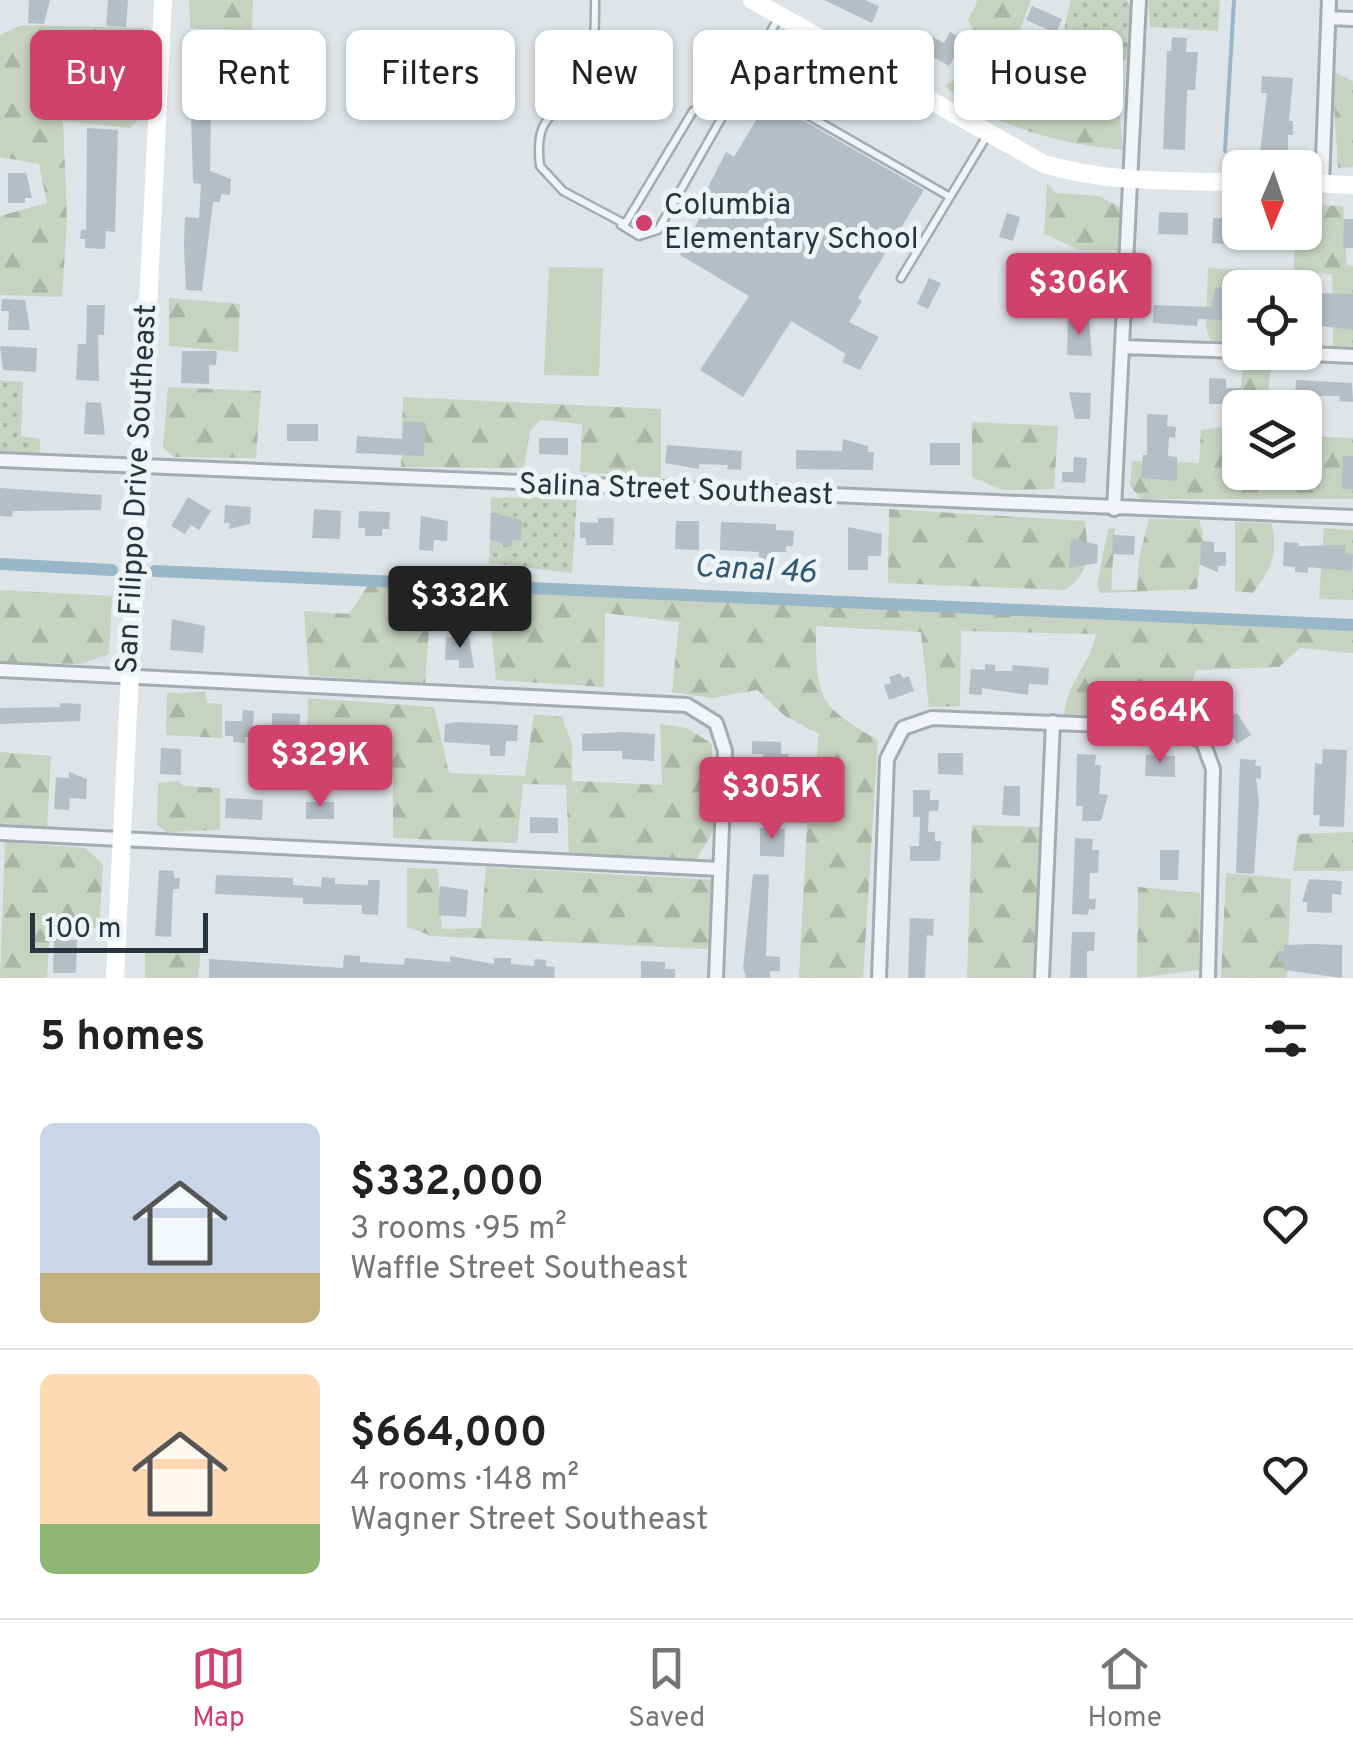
<!DOCTYPE html>
<html lang="en">
<head>
<meta charset="utf-8">
<style>
  body { margin:0; font-family:Overpass,sans-serif; background:#f2f2f2; color:#222; height:100vh; display:flex; flex-direction:column; font-size:38px; white-space:nowrap }
  * { box-sizing:border-box; margin:0 }
  p { font-size:32px; color:#767676 }
  .icon { flex:none; width:55px; height:55px; fill:none; stroke:currentColor; stroke-width:2; stroke-linecap:round; stroke-linejoin:round }
  .map { position:relative; height:978px; overflow:hidden }
  .panel { display:flex; flex-direction:column; background:#fff; flex:1 }
  .panel>* { flex:none }
  .guide { position:absolute; left:30px; top:30px; width:1295px; height:90px; display:flex; gap:20px }
  .needle { width:65px; rotate:182deg }
  .fabs { position:absolute; left:1222px; top:150px; display:grid; gap:20px }
  .fabs a { display:grid; place-items:center; width:100px; height:100px; border-radius:15px; background:#fff; box-shadow:0 2px 8px #0004; font-size:50px }
  .scale { position:absolute; left:30px; bottom:25px; width:178px; box-sizing:border-box; padding-left:10px; border:5px solid #283440; border-top:0; font-size:28px; line-height:35px; white-space:nowrap; color:#283440; -webkit-text-stroke:8px #eef3f6; paint-order:stroke }
  .price { position:absolute; translate:-50% -85px; padding:0 22px; border-radius:10px; background:#d0416c; color:#fff; font-size:32px; line-height:65px; filter:drop-shadow(0 2px 5px #0008) }
  .price::after { content:''; position:absolute; left:50%; top:60px; width:30px; height:22px; margin-left:-15px; background:inherit; clip-path:polygon(0 0,100% 0,50% 100%) }
  .price.selected { background:#222; color:#fff }
  ul { padding:0; list-style:none }
  li { display:flex; align-items:center; gap:30px; height:250px; padding:0 40px }
  li+li { border-top:2px solid #e0e0e0 }
  li span { display:grid; place-items:center; flex:none; width:280px; height:200px; border-radius:15px; color:#555 }
  li>.icon { margin-inline-start:auto }
  span .icon { width:120px; height:120px; fill:#fffc; stroke-width:1 }
  li b { font-size:42px }
  h2 { display:flex; justify-content:space-between; align-items:center; height:120px; padding:0 40px; font-size:42px }
  .pill { padding:0 35px; border-radius:15px; background:#fff; box-shadow:0 2px 8px #0004; font-size:35px; line-height:90px }
  .pill.selected { background:#d0416c; color:#fff }
  .dock { display:flex; justify-content:space-around; align-items:center; height:140px; border-top:2px solid #e0e0e0; background:#fff; font-size:28px; color:#767676 }
  .dock a { display:grid; justify-items:center; gap:5px }
  .dock .selected { color:#d0416c }
  .map>svg:first-child { display:block }
</style>
</head>
<body>
<div class="map">
<svg width="1353" height="978" viewBox="0 0 1353 978">
  <defs>
    <pattern id="grass-dots" width="8" height="8" patternUnits="userSpaceOnUse" patternTransform="scale(2.5)"><rect width="8" height="8" fill="#c7d2c0"/><path d="M2 2h.1M6 6h.1" fill="none" stroke="#abb5a6" stroke-width="1.8" stroke-linecap="round"/></pattern>
    <pattern id="forest-firs" width="22" height="20" patternUnits="userSpaceOnUse" patternTransform="scale(2.5)"><rect width="22" height="20" fill="#c7d2c0"/><path d="M5 1l3.5 6h-7zM16 11l3.5 6h-7z" fill="#abb5a6"/></pattern>
  </defs>
  <rect width="100%" height="100%" fill="#dfe4e8"/>
  <path fill="url(#grass-dots)" d="M1071 0H1127L1134 12 1127 60 1053 56 1062 38Z
    M1148 0H1220L1218 31 1150 27Z
    M0 380 23 382 21 436 40 439V453L0 451Z
    M577 497 572 573 489 563 491 498Z"/>
  <path fill="url(#forest-firs)" d="M189 0H253L252 30 190 28Z
    M978 0H1031L1014 46 1043 63 1063 101 1120 117 1123 150C1063 145 992 127 945 86L959 77 976 37 968 20Z
    M22 25 144 28 138 120 130 128 63 121 67 220 62 297 0 295V216L47 203 39 164 0 157V35Z
    M1332 71 1353 81V167L1338 168Z
    M1047 183 1056 193 1099 196 1121 208V250H1080L1044 234Z
    M1305 205 1343 206 1347 265 1353 266V349H1333L1332 274 1294 271 1295 233 1305 232Z
    M1208 268 1249 270V287L1240 288V340L1211 342 1206 327Z
    M169 298 240 304 238 352 169 346Z
    M1243 367 1271 369 1266 407 1240 408V472H1305V436L1353 438V499H1141L1130 486 1132 461 1199 463 1201 430 1237 425Z
    M168 387 261 391 256 458 174 457 163 447Z
    M403 397 661 409V478L580 472 582 424 540 420 530 431 524 468 401 467Z
    M972 422 1058 426 1054 489 1002 490 972 477Z
    M889 509 1085 521C1088 550 1092 574 1064 590L888 583Z
    M1149 519 1199 520 1203 533 1197 589 1100 593 1097 584 1108 529 1115 528 1111 590H1137L1139 557Z
    M1235 522 1271 523C1280 553 1270 570 1253 593L1235 591Z
    M1324 528 1353 530V600L1319 599Z
    M369 584 1353 629V653L1300 648 1279 667 1196 670 1180 718 1064 717C1065 686 1090 664 1096 634L961 631 960 706 929 707 921 632 816 626C816 696 816 705 878 740L863 978H799L807 824 739 820 742 778 814 782 819 734 785 716 757 690 712 698 672 692 679 622 605 613 604 687 496 680 489 607 431 603 425 683 309 676 304 611 349 614Z
    M0 590 112 596 109 654 81 664 0 662Z
    M205 692 207 703 222 704V738L166 735 167 693Z
    M308 698 434 707 449 773 525 776 534 714 562 717 572 744V781L662 785 660 724 687 728 712 744 713 832 695 861 569 854 566 785 523 784 517 843 393 838V778L360 754 307 751Z
    M0 752 51 756 47 827 0 825Z
    M178 781 184 786 220 788V830L167 832 157 825 158 783Z
    M972 825 1041 827 1036 978H967Z
    M1353 832V871H1293L1298 834Z
    M5 842 85 848 103 864 99 928 50 926 47 978H0Z
    M486 867 712 880 709 949 432 936 407 927V868L438 869 442 929 481 928Z
    M1226 873 1291 879 1287 978H1221Z
    M1138 887 1200 893 1199 970 1137 978Z
    M145 948H201L198 978H145Z"/>
  <path fill="#c7d2c0" d="M549 267 603 268 599 376 544 375Z"/>
  <g fill="none" stroke-linecap="round" stroke-linejoin="round">
    <path stroke="#99b7c9" stroke-width="4" d="M1225 151 1234 0"/>
    <path stroke="#99b7c9" stroke-width="12" d="M0 564 112 570
      M155 571 1353 625"/>
  </g>
  <path fill="#b6bec5" d="M29 0H50L44 24 28 23Z
    M108 0H128L126 27 106 26Z
    M824 0H865L879 6 872 23Z
    M1032 6 1062 19 1056 33 1026 20Z
    M950 32 964 40 949 66 924 52 933 37 944 43Z
    M1172 37 1187 38 1186 52H1198L1195 90H1187L1185 150 1163 149 1167 51H1171Z
    M200 38 221 39 211 114 210 171 231 179 230 195 221 194 220 202H213L202 291 186 290 184 246 185 217 199 218 201 184 193 183 191 113 192 99H197L199 72 194 71Z
    M1086 67 1111 68 1110 86 1086 85Z
    M1262 76 1293 78 1289 121H1293V135H1288V153H1260L1267 93H1261Z
    M768 100 924 190 858 298 862 301 849 322 879 337 860 370 842 362 846 354 791 321 743 397 700 370 749 296 680 255 711 197 705 193 726 152 734 157Z
    M87 128 118 130 115 232 106 231 105 249 85 248V239H80L81 230H86Z
    M8 173H26L32 198H25V203H8Z
    M1159 212 1188 213V235L1158 234Z
    M1007 213 1020 217 1013 241 999 237Z
    M1213 218 1240 219V232H1289L1288 248 1212 243Z
    M1344 219H1353V248H1343Z
    M929 278 941 283 928 309 917 304Z
    M1216 287 1235 288V294H1240V314L1229 313V320L1198 319 1197 326 1153 323 1154 305 1211 307Z
    M1305 293 1353 294V330L1305 324Z
    M2 299 25 300 30 330H8L9 311H1Z
    M87 305H105L104 335H98L99 381 76 380 78 344H86Z
    M1068 318 1089 319 1092 356 1067 355Z
    M0 346 37 348 36 372 3 370Z
    M182 351H217L216 365H209V384L181 383Z
    M1209 378 1226 379V388H1242V404H1209Z
    M1296 380 1352 383 1353 402 1339 401 1340 396H1295Z
    M1069 392 1091 393 1090 419H1075Z
    M86 402 101 403 105 435 84 434Z
    M1147 414 1168 415 1167 426 1176 427 1175 438 1169 437 1168 456 1177 457V481L1141 478 1143 455H1147Z
    M404 421 426 423 424 456 356 453 357 436 402 439Z
    M287 424H318V441H287Z
    M539 438H568V455L539 454Z
    M843 439 868 446V452H874L873 470 796 469V450L842 451Z
    M930 443H960V465H930Z
    M667 445 742 451 741 470 727 469 728 465 699 464V469L665 463Z
    M1305 455 1320 456V487L1296 490 1297 472H1305Z
    M1343 456H1353V489H1342Z
    M1074 457 1087 458 1085 483 1062 482V472H1073Z
    M0 488 102 495 101 510 13 511 12 517 0 516Z
    M188 497 211 511 199 530 191 525 185 534 171 526Z
    M225 505 251 507 250 524 229 529 230 523H224Z
    M314 509 341 511 340 539 312 538Z
    M359 511 390 512 389 529H382V536H365V528H358Z
    M491 513 522 520 521 540H512L511 547 490 539Z
    M421 516 448 521 447 541 434 540 433 551 419 550Z
    M598 518H614L613 545H586V538H580V522L598 523Z
    M676 521H699V550L675 549Z
    M721 522 776 524V530L794 531 793 546H786V552H772L771 579 757 578 759 552 720 550Z
    M848 527 882 534 881 556H868V570H848Z
    M1113 535 1135 536 1134 555 1112 554Z
    M1071 538 1098 545 1097 563 1069 568Z
    M1201 541 1214 542V552H1226V566H1218V572L1200 565Z
    M1284 542 1299 543 1298 546 1346 545 1345 553 1353 554 1352 571 1308 567V573L1295 572V567L1283 566Z
    M172 619 205 626 203 653 170 650Z
    M446 637H469L474 668H459V660H445Z
    M985 664 995 665V671H1012L1013 665 1049 668 1048 685 1029 684 1028 695 982 688V695L969 694 971 669 985 670Z
    M900 673 903 678 909 676 914 691 889 700 884 685 891 683 889 677Z
    M1192 684 1219 695 1212 712 1185 702Z
    M60 703 81 704 80 721 0 724V708L60 707Z
    M243 710 254 711 252 737H245V743L233 742V736H225V721H242Z
    M272 713 300 714 299 740 287 739V730L272 729Z
    M1237 713 1251 735 1237 744 1223 721Z
    M457 722 518 725 517 741H506L505 756H490V745L444 742 445 724Z
    M623 732 655 734 654 761 622 759V751H582V734Z
    M752 741 781 742V754H789L783 772H763V754H752Z
    M161 748 181 749V775L160 774Z
    M1323 749 1347 750 1344 827 1319 826 1320 815H1313L1315 763 1322 764Z
    M938 753H963V775L938 774Z
    M1077 754 1096 755 1095 765H1101L1099 794 1108 795 1101 821H1082L1083 806H1076Z
    M1146 755 1175 756V777L1145 776Z
    M1240 759 1256 760 1255 766H1261V779L1256 778 1259 801 1254 874 1236 873Z
    M69 772 87 779 86 799 70 798 69 810 54 809 56 777 69 778Z
    M1004 786H1020V816L1002 815Z
    M913 790H930V800H939L938 811H929L928 832H935V841H941L940 861H910V846H919L920 817H913Z
    M226 798 263 800 262 820 225 818Z
    M306 802H334V819H306Z
    M530 817 558 818V833H530Z
    M760 828 785 829 784 857 760 856Z
    M1075 838 1093 839 1092 850H1099L1098 873H1090L1089 899H1096L1095 910 1089 909 1088 915 1072 914Z
    M1160 850H1179L1178 880H1160Z
    M159 870 174 871V878H180L179 889H173L171 937 155 936Z
    M753 874 769 875 766 956 780 957V971H770V978H746L743 968Z
    M216 875 293 878V885L321 887 322 877 335 878V884L368 885V880H380L378 915 362 914V905L303 904V898L215 894Z
    M1309 879 1342 881 1341 895 1332 894V913L1307 912V902H1302Z
    M440 886 468 890 466 917 438 915Z
    M910 918 934 919 933 936 927 935 925 978H908Z
    M1072 932H1095L1094 951H1087V978H1070Z
    M54 939 77 940 76 973H53Z
    M1312 944 1342 945V978L1284 970V962H1278V951H1284V945Z
    M344 955 360 956V962L404 965 405 958 450 962V956L494 964V958H511V964L534 966 535 959 546 960V966L555 967 554 978H209V959L343 968Z
    M641 961 665 962V969H675V978H641Z"/>
  <g fill="none" stroke-linecap="round" stroke-linejoin="round">
    <defs>
      <path id="lane" d="M595 0C595 26 596 55 582 78 560 118 533 110 540 166L563 191 625 224 693 111 731 99
        M818 38 793 80 797 109 950 197
        M621 225 639 236 658 230 779 17
        M901 278 988 134"/>
      <path id="street" d="M1328 18 1353 19
        M1322 184 1329 0
        M1122 347 1240 351
        M1268 352 1353 356
        M0 460 1353 517
        M1114 509 1139 0
        M0 670 687 705 716 723 725 751 716 978
        M0 833 720 869
        M879 978 887 759 903 728 932 718 1179 728 1203 742 1213 769 1208 978
        M1042 978 1053 722"/>
    </defs>
    <use href="#lane" stroke="#a4acb2" stroke-width="11"/>
    <use href="#street" stroke="#a4acb2" stroke-width="18"/>
    <use href="#lane" stroke="#f2f4f7" stroke-width="6"/>
    <use href="#street" stroke="#f2f4f7" stroke-width="12"/>
    <path stroke="#fff" stroke-width="18" d="M752 0 1044 164C1108 183 1174 181 1240 182
      M1305 183 1353 185
      M115 978 163 0"/>
  </g>
  <circle fill="#d0416c" stroke="#eef3f6" stroke-width="4" cx="644" cy="223" r="10"/>
  <g text-anchor="middle" dominant-baseline="central" stroke-width="10" stroke-linejoin="round" paint-order="stroke">
    <g font-size="30" fill="#283440" stroke="#eef3f6" text-anchor="start">
      <text x="664" y="206">Columbia<tspan x="664" dy="34">Elementary School</tspan></text>
    </g>
    <g font-size="30" fill="#283440" stroke="#eef3f6">
      <text transform="translate(138 489) rotate(-87)">San Filippo Drive Southeast</text>
      <text transform="translate(676 491) rotate(2)">Salina Street Southeast</text>
    </g>
    <g font-size="32" font-style="italic" fill="#315974" stroke="#eef3f6">
      <text transform="translate(755 571) rotate(3)">Canal 46</text>
    </g>
  </g>
</svg>
<div class="fabs">
<a><svg class="needle" viewBox="-14 -14 28 28"><path d="M0-13l5 13h-10z" fill="#e53935"/><path d="M0 13l5-13h-10z" fill="#767676"/></svg></a>
<a><svg class="icon" aria-label="locate" viewBox="0 0 24 24"><circle cx="12" cy="12" r="6"/><path d="M12 2v4M12 18v4M2 12h4M18 12h4"/></svg></a>
<a><svg class="icon" aria-label="layers" viewBox="0 0 24 24"><path d="M12 4l9 5-9 5-9-5zM3 14l9 5 9-5"/></svg></a>
</div>
<div class="scale">100 m</div>
<b class="price" style="left:1079px;top:338px">$306K</b>
<b class="price selected" style="left:460px;top:651px">$332K</b>
<b class="price" style="left:1160px;top:766px">$664K</b>
<b class="price" style="left:320px;top:810px">$329K</b>
<b class="price" style="left:772px;top:842px">$305K</b>
<div class="guide">
<a class="pill selected">Buy</a>
<a class="pill">Rent</a>
<a class="pill">Filters</a>
<a class="pill">New</a>
<a class="pill">Apartment</a>
<a class="pill">House</a>
</div>
</div>
<section class="panel">
<h2>5 homes<svg class="icon" aria-label="filters" viewBox="0 0 24 24"><path d="M4 7h16M4 17h16"/><circle cx="9" cy="7" r="2"/><circle cx="15" cy="17" r="2"/></svg></h2>
<ul>
<li><span style="background:linear-gradient(#c9d6e8 75%,#c2b280 0)"><svg class="icon" aria-label="home" viewBox="0 0 24 24"><path d="M3 11l9-7 9 7M6 9v11h12V9"/></svg></span><div><b>$332,000</b><p>3 rooms · 95 m²</p><p>Waffle Street Southeast</p></div><svg class="icon" aria-label="heart" viewBox="0 0 24 24"><path d="M12 20l-8-8c-3-5 5-10 8-4 3-6 11-1 8 4z"/></svg></li>
<li><span style="background:linear-gradient(#ffd9b3 75%,#8fb573 0)"><svg class="icon" aria-label="home" viewBox="0 0 24 24"><path d="M3 11l9-7 9 7M6 9v11h12V9"/></svg></span><div><b>$664,000</b><p>4 rooms · 148 m²</p><p>Wagner Street Southeast</p></div><svg class="icon" aria-label="heart" viewBox="0 0 24 24"><path d="M12 20l-8-8c-3-5 5-10 8-4 3-6 11-1 8 4z"/></svg></li>
</ul>
</section>
<nav class="dock">
<a class="selected"><svg class="icon" aria-label="map" viewBox="0 0 24 24"><path d="M3 6l6-2 6 2 6-2v14l-6 2-6-2-6 2zM9 4v14M15 6v14"/></svg>Map</a>
<a><svg class="icon" aria-label="saved" viewBox="0 0 24 24"><path d="M7 4h10v16l-5-4-5 4z"/></svg>Saved</a>
<a><svg class="icon" aria-label="home" viewBox="0 0 24 24"><path d="M3 11l9-7 9 7M6 9v11h12V9"/></svg>Home</a>
</nav>
</body>
</html>
